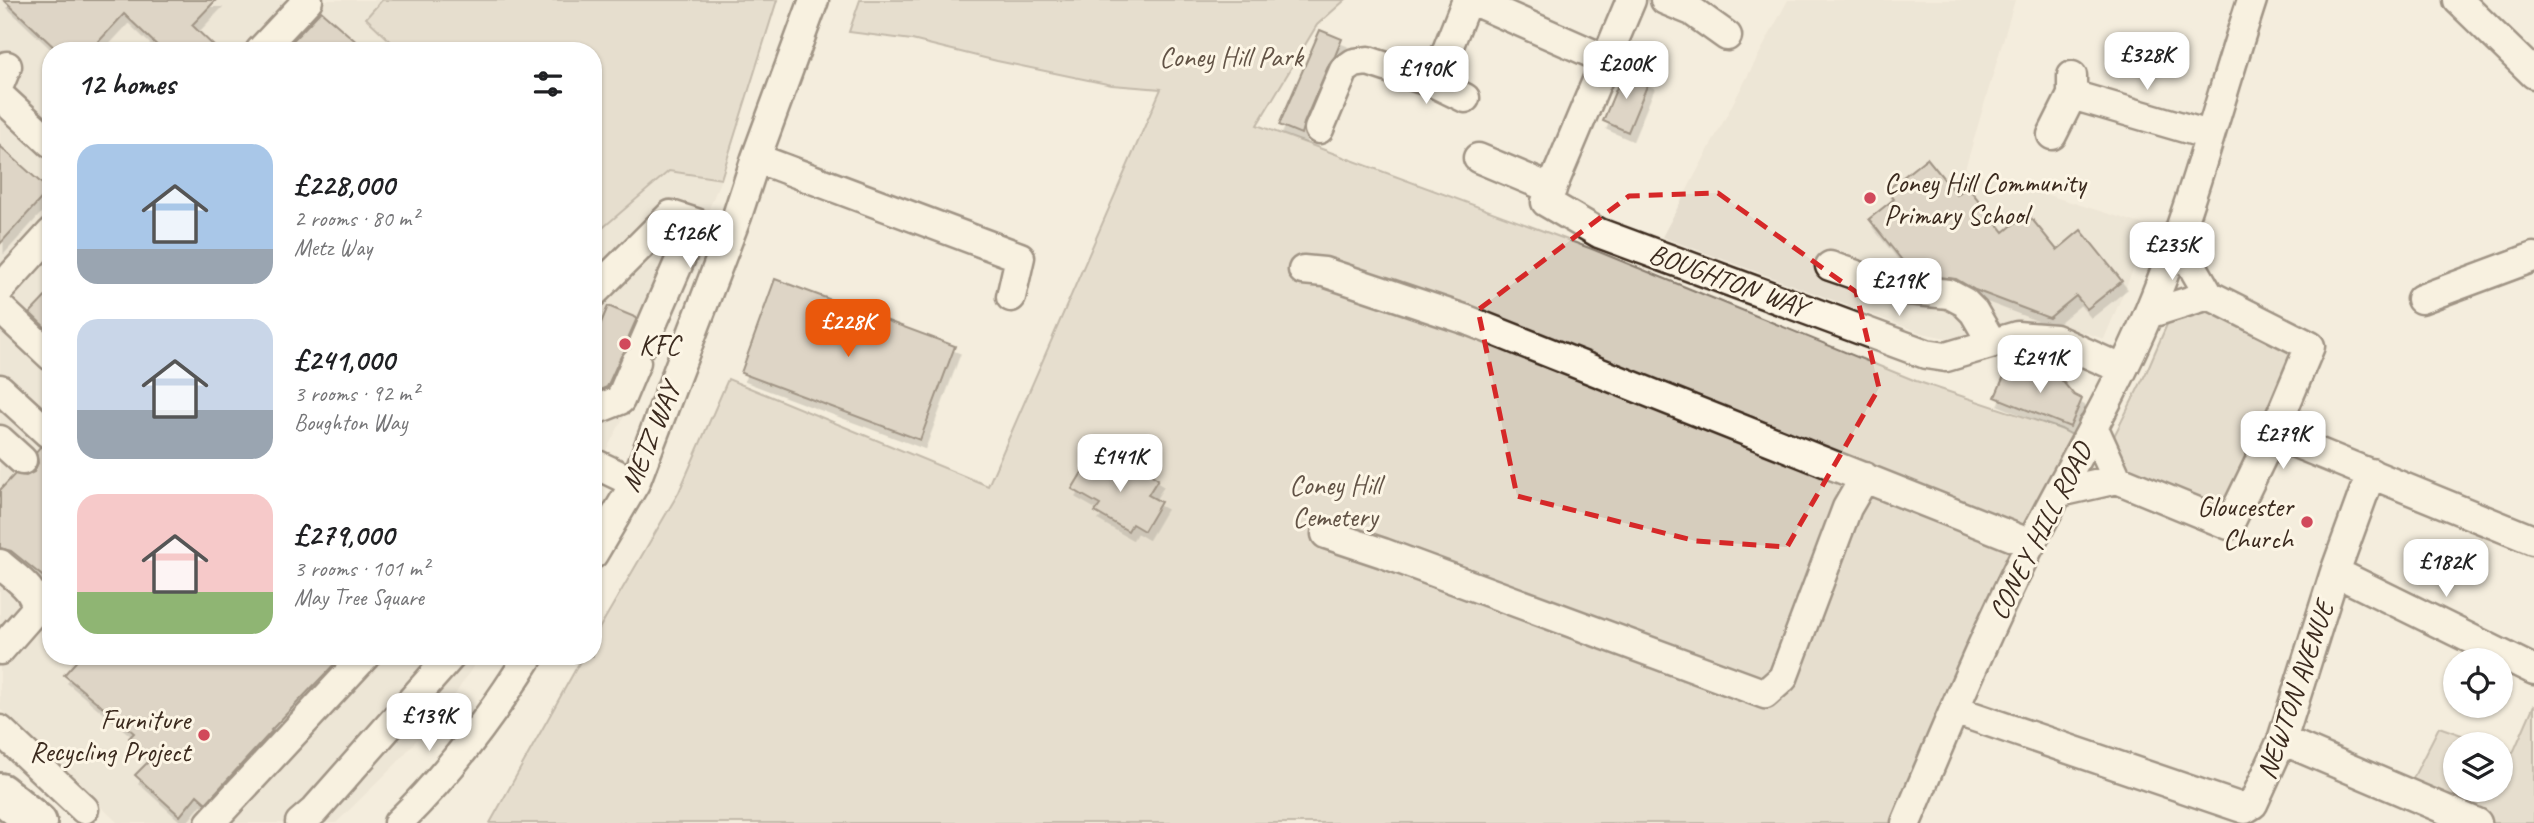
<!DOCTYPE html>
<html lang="en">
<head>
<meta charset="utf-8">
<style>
  body { margin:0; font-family:Caveat,sans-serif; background:#f6f6f6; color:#202124; height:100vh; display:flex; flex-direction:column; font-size:26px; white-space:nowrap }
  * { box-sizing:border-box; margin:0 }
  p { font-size:23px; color:#757577 }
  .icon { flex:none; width:38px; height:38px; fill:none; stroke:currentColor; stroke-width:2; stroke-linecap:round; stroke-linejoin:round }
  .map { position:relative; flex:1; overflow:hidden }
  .drawer { position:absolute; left:42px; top:42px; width:560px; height:623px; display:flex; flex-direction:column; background:#fff; border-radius:28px; box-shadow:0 2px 5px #0004 }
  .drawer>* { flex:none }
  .controls { position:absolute; left:2443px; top:648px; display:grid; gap:14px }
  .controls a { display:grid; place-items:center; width:70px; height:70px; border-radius:50%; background:#fff; box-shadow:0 2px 5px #0004; font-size:35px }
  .price { position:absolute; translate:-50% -60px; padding:0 16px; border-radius:14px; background:#fff; color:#222; font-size:23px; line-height:46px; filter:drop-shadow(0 2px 4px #0008) }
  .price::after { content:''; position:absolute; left:50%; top:42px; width:21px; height:16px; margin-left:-10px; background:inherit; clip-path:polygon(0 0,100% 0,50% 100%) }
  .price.on { background:#ea580c; color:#fff }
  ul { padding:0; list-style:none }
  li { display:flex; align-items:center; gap:21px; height:175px; padding:0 35px }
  li span { display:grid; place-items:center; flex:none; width:196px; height:140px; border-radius:21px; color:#555 }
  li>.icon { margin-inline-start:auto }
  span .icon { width:84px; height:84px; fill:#fffc; stroke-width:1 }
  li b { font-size:30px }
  h2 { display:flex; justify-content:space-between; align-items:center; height:84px; padding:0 35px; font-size:30px }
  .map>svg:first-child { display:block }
</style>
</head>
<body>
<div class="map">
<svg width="2534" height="823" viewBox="0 0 2534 823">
  <defs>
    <filter id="shadow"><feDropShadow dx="4.5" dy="8" stdDeviation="0" flood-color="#0004"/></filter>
  </defs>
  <rect width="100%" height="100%" fill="#f4eddd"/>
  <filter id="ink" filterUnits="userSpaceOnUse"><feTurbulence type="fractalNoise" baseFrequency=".0143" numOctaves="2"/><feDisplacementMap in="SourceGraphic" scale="14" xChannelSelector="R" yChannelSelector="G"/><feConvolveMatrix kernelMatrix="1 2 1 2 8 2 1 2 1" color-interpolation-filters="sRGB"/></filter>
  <g filter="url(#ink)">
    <path fill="#e5ddce" d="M0 0H382L366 19 401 51H51V656H480L454 696 396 764 336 823H118L0 709Z
      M1788 0H2015L1965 169 2151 227 2104 339 2062 325 2024 323 1952 339 1922 333 1662 237Z
      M669 171 721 179 628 409 593 475V228L598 232Z"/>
    <path fill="#d6cdbd" stroke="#887c6e" stroke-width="2" d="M382 0H777L721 179 669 171 598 232 593 228V51H401L366 18Z
      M860 0H1345L1317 25 1257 125 1592 249 1916 381 2061 429 2079 439 1945 698 1891 823H490L583 656H593V639L679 492 728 379 988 486 1161 89 1112 85 997 61 912 40 849 32Z
      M2208 301 2287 338 2294 356 2235 504 2220 511 2121 476 2111 442 2146 373 2171 315Z
      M2534 705V823H2489L2408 788 2439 727 2487 744H2455V789H2501V749L2513 753Z"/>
    <path fill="#c3b9aa" stroke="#3b2a1e" stroke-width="2" filter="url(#shadow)" d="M4 0H216L192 25 219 51H163L124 14 90 51H58Z
      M321 11 367 51H283Z
      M1320 30 1342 39 1335 56 1329 64 1304 123 1301 134 1279 125Z
      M1624 70 1649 81 1628 132 1603 121Z
      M0 146 49 190 0 244Z
      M1927 158 1957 195 1967 186 2004 232 2027 213 2057 250 2081 230 2122 281 2087 309 2076 296 2049 318 1975 290 1956 279 1921 275 1910 261 1905 264 1869 219 1894 199 1887 190Z
      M775 279 955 346 920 440 741 373Z
      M51 291V333L30 313Z
      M608 306 637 318 629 336 628 348 621 356 607 387 600 390 593 387V342Z
      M2047 363 2074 395 2082 399 2070 427 1995 397 2007 369 2028 377Z
      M40 447 51 449V583L11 551 0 548V490L15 474 26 476 34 472 38 463 36 452Z
      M1090 459 1117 475 1127 460 1158 479 1148 495 1161 502 1144 531 1132 524 1128 531 1095 512 1100 505 1072 489Z
      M81 656H342L271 730 272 731 206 803 197 795 180 816 135 775 150 760 129 738 134 733 64 675Z"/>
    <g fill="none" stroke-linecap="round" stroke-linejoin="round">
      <defs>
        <path id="minor" d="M1471 0 1607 60
          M1631 0 1546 202 1599 233 1926 354 1946 357 2017 336 2055 339 2122 369
          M1665 0 1692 11 1727 36
          M2458 0 2534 74
          M260 51 308 0
          M0 83 7 66
          M1434 83 1467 0
          M2072 95 2209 135
          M0 96 51 143
          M1319 129 1344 70 1354 63 1368 61 1434 83 1465 98
          M2052 135 2072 95V76
          M756 158 1020 257 1011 297
          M1478 158 1552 189
          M1830 266 1897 289 1949 294 1964 302 1974 312 1992 343
          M1303 270 1324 272 1467 320 2031 544
          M0 289 51 233
          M593 293 671 215 696 223 644 343
          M2421 299 2534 257
          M0 308 51 356
          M2148 314 2209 295
          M0 389 48 433
          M593 405 600 408 620 400 636 362
          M2093 426 2117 479
          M2273 434 2533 540
          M0 440 22 460
          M593 463 635 483
          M2060 492 2117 479 2229 525 2273 434 2310 346 2209 295 2190 262 2176 243
          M1326 534 1383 553 1765 694 1783 678 1847 508 1865 477
          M593 554 635 483 737 216 756 158 814 0
          M0 564C14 577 38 590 35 610L0 650
          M2335 572 2534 670
          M1954 710 2245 809 2253 804 2282 740 2335 572 2371 473
          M0 730 84 809
          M2282 740 2477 823
          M210 823 365 656
          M300 823 314 811 451 656
          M398 823C449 773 491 717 529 656
          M1906 823C1946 729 1985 634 2031 543 2071 466 2116 391 2149 312 2191 211 2218 104 2252 0"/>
        <path id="highway" d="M0 793 37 823"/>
      </defs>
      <use href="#minor" stroke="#3b2a1e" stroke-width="33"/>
      <use href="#highway" stroke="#3b2a1e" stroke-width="44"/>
      <use href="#minor" stroke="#fcf5e5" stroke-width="28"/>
      <use href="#highway" stroke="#fcf5e5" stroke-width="38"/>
    </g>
  </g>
  <path d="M0 0H2534V823H0ZM1718 193 1856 292 1879 388 1787 547 1696 541 1517 496 1478 310 1629 196Z" fill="#f4eddd" fill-opacity=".55" fill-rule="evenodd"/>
  <path fill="none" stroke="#d62828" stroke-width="5" stroke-dasharray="14 9" stroke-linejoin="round" d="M1718 193 1856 292 1879 388 1787 547 1696 541 1517 496 1478 310 1629 196Z"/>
  <g fill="#d1495b" stroke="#fcf5e5" stroke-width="2.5">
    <circle cx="1870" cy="198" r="7"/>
    <circle cx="625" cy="344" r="7"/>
    <circle cx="2307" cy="522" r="7"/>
    <circle cx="204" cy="735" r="7"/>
  </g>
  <g text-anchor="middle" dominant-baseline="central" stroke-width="6" stroke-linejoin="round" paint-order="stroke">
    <g font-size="28" fill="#625346" stroke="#fcf5e5">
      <text x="1231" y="56">Coney Hill Park</text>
      <text x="1335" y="484">Coney Hill<tspan x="1335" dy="32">Cemetery</tspan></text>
    </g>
    <g font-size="28" fill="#3b2a1e" stroke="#fcf5e5" text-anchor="start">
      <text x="1884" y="182">Coney Hill Community<tspan x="1884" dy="32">Primary School</tspan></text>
      <text x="639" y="344">KFC</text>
      <text x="2293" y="506" text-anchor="end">Gloucester<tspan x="2293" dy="32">Church</tspan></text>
      <text x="190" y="719" text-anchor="end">Furniture<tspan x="190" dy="32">Recycling Project</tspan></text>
    </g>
    <g font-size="28" fill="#3b2a1e" stroke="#fcf5e5">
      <text transform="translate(1728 280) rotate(20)">BOUGHTON WAY</text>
      <text transform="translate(650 437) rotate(-68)">METZ WAY</text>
      <text transform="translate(2040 531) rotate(-63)">CONEY HILL ROAD</text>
      <text transform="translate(2295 690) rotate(-71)">NEWTON AVENUE</text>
    </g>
  </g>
</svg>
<div class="controls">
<a><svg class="icon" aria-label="locate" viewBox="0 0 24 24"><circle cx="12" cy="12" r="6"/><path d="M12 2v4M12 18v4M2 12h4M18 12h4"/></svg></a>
<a><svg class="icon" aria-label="layers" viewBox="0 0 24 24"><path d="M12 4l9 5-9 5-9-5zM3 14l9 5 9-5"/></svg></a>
</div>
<b class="price" style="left:2147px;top:92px">£328K</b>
<b class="price" style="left:1626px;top:101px">£200K</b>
<b class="price" style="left:1426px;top:106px">£190K</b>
<b class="price" style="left:690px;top:270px">£126K</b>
<b class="price" style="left:2172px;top:282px">£235K</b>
<b class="price" style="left:1899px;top:318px">£219K</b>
<b class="price on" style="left:848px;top:359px">£228K</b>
<b class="price" style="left:2040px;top:395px">£241K</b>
<b class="price" style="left:2283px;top:471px">£279K</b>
<b class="price" style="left:1120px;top:494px">£141K</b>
<b class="price" style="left:2446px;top:599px">£182K</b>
<b class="price" style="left:429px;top:753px">£139K</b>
<section class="drawer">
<h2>12 homes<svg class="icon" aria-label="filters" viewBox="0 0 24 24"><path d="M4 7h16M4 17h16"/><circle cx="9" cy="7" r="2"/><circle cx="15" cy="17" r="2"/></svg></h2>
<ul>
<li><span style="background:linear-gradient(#a9c7e8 75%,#9aa5b1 0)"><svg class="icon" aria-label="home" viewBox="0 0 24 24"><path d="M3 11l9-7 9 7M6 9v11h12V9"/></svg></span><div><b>£228,000</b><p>2 rooms · 80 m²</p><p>Metz Way</p></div></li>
<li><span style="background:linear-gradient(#c9d6e8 65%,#9aa5b1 0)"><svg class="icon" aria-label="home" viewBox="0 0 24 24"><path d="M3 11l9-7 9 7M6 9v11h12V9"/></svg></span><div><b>£241,000</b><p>3 rooms · 92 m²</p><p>Boughton Way</p></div></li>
<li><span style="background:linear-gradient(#f6c9c9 70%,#8fb573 0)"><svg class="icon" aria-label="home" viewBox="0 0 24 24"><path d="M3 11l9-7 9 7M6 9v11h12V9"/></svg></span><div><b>£279,000</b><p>3 rooms · 101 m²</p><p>May Tree Square</p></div></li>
</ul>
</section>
</div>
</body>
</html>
